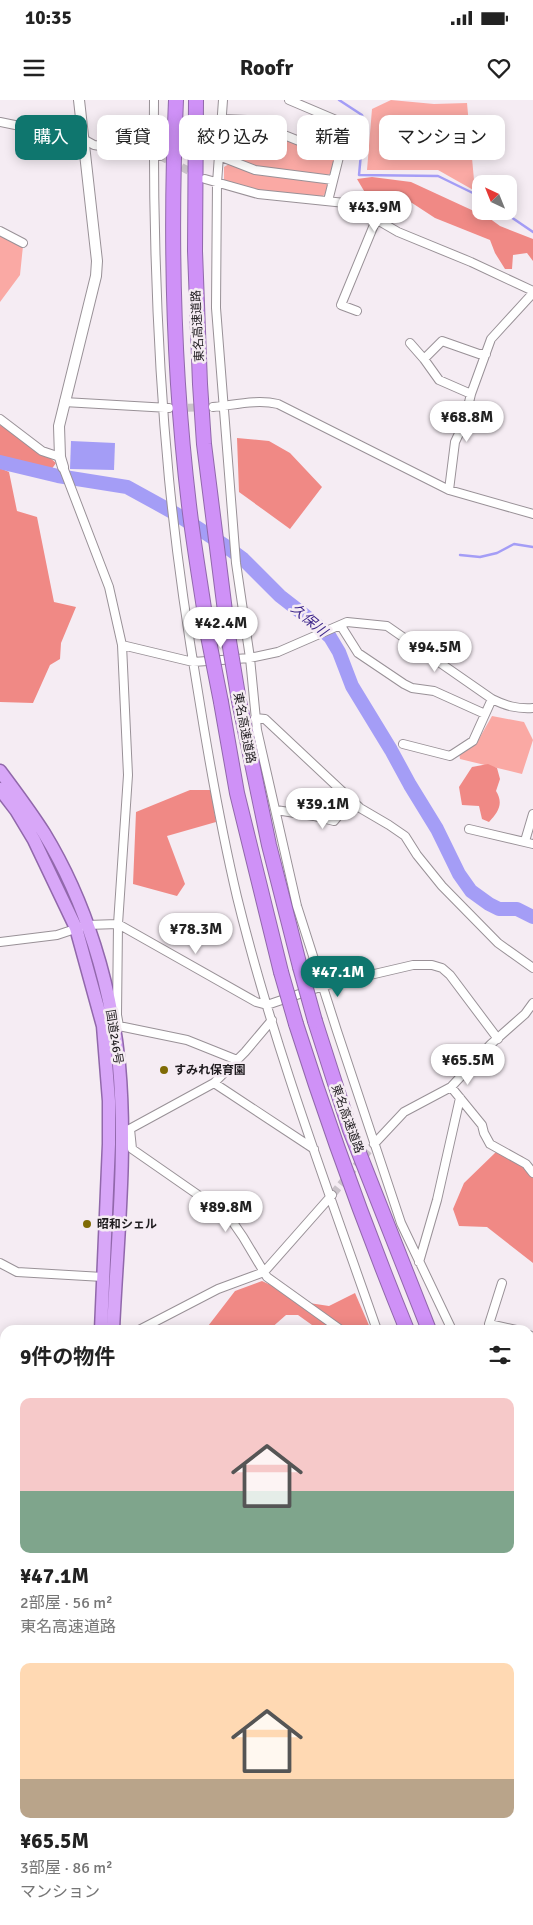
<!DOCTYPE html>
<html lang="ja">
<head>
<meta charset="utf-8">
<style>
  body { margin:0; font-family:Signika,"Noto Sans JP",sans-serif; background:#f6f6f6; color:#222; height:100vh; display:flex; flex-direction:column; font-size:19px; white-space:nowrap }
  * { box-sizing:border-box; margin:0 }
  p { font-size:16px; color:#767676 }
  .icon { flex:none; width:28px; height:28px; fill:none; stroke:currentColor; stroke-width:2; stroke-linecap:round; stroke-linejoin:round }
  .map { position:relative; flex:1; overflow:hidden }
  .sheet { position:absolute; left:0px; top:1225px; width:534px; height:600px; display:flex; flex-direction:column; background:#fff; border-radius:15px 15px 0 0; box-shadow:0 2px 12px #0003 }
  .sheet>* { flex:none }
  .hud { position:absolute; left:15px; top:15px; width:504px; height:45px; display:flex; gap:10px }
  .needle { width:32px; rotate:317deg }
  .buttons { position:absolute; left:472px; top:75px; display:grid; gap:10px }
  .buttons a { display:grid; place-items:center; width:45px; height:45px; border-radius:10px; background:#fff; box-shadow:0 2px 12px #0003; font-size:25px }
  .price { position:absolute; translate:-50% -42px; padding:0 11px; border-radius:18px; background:#fff; color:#222; font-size:16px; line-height:32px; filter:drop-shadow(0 1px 2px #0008) }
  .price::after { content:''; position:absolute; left:50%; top:30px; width:15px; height:11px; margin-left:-8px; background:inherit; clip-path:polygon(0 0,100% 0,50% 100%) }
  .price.on { background:#0f766e; color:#fff }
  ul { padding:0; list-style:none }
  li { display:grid; align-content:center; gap:10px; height:265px; padding:0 20px }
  li span { display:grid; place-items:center; height:155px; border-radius:10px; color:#555 }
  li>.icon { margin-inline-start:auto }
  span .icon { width:90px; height:90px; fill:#fffc; stroke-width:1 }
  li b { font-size:21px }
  h2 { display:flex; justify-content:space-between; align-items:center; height:60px; padding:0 20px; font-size:21px }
  .chip { padding:0 18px; border-radius:10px; background:#fff; box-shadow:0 2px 12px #0003; font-size:18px; line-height:45px }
  .chip.on { background:#0f766e; color:#fff }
  .status { display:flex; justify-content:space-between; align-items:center; height:35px; padding:0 25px; background:#fff; direction:ltr }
  .status svg { height:14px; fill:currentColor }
  header { display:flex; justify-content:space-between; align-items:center; height:65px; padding:0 20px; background:#fff; font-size:22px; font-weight:700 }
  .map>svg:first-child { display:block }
</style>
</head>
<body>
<div class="status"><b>10:35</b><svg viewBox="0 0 49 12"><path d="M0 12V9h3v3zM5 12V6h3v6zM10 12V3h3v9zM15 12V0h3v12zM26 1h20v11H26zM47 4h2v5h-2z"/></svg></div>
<header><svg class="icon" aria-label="menu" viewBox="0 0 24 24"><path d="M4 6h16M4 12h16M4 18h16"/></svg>Roofr<svg class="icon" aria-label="heart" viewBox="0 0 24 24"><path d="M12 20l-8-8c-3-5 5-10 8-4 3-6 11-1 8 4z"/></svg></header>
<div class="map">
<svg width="533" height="1825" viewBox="0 0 533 1825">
  <rect width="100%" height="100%" fill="#f5ecf3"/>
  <path fill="#faa9a4" d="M391 0 434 4 467 3 475 91 438 70H367L372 9Z
    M233 22 246 24 332 57 335 62 332 73 327 75 255 66 229 57 226 53 228 26Z
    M229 64 326 82 328 86 326 94 321 97 258 90 224 82V67Z
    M0 134 23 146 20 175 0 202Z
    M492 616 524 622 533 640 522 674 460 659 459 653 476 644Z"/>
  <path fill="#f08985" d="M372 77 411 82 489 118 500 126 533 139V161L527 153 513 155 512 169H505L495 153 490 140 435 118 409 101 399 99 393 106 367 96 357 79Z
    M0 325 42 351 56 363 51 370 0 356Z
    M237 338 269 341 290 353 322 387 290 429 239 392Z
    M0 368 9 372 17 411 37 417 54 502 76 507 61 543 60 559 50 565 33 603 0 602Z
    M488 664 497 668 500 679 496 691C504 704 498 712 489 722L482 719 479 706 462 705 459 687 472 667Z
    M190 690H211L216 722 167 736 185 784 177 796 133 784 136 712Z
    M496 1052 522 1056 533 1072V1163L487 1127 459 1126 453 1109 464 1083Z
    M262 1181 309 1203 329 1206 355 1193 371 1230H319L298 1215H286L269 1230H205L235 1191Z
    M0 1459 5 1466V1522L0 1526Z
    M529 1612 533 1620V1711L529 1705Z"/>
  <path fill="#a49df6" d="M71 341 115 343 114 370 70 369Z"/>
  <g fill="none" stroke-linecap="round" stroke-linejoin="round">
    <path stroke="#a49df6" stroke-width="2.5" d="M339 0 362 15 364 22 359 75 438 76 481 97
      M502 111 533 132
      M460 455 480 457 497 453 514 444 533 447"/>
    <path stroke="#a49df6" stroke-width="14" d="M0 362 58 376 127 387 176 414 224 445 243 459 280 496 316 524 330 537 339 552 352 586 391 650 410 685 437 729 459 774 471 791 489 804 499 809H517L533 817
      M0 1307 5 1314
      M484 1820 486 1825"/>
    <path stroke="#cac2c9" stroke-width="8" stroke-dasharray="8 4" stroke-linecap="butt" d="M160 56 197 75
      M176 308 213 307
      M333 1094 374 1044"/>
    <defs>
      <path id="minor" d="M154 0C153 127 157 253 169 379 176 450 186 521 198 592 209 661 221 729 237 797 273 944 327 1087 377 1230
        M223 0 217 83 216 208 236 463 250 558 257 630 297 806 337 931 401 1123 452 1230
        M289 0 355 28
        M222 19 247 20 339 57 328 101
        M0 22 83 39 94 45 160 56
        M219 56 255 70 333 80
        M205 79 258 94 345 103 355 107 398 132 471 162 533 191
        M0 131 23 143
        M357 211 341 205 376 120
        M410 243 424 259 439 280 471 294
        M424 259 442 241 479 254H486
        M64 302 169 308
        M213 307C234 305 257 299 278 304L449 390 533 414
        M0 319 42 351 60 357
        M449 390 455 342 464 323 471 294 491 239 533 193
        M341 526 358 553 404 584 412 588 434 591 485 614
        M122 545 193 562 250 558 278 552 347 522 387 526 492 599C506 606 517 609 533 608
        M255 618 265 619 360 708 389 725 405 736 417 755 442 786 498 843 533 868
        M403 644 450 656 473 641 492 599
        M276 710 314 716 334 721 351 700
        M469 729 533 744
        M525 741 533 714
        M0 842 57 835 87 825 118 824 128 675 122 545 109 487 63 367
        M237 960 187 940 119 926 117 915 118 824 256 902 267 905 323 886 413 865H432L442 868 450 875 498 939
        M214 983 314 1049
        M451 987 482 1025 484 1033 490 1044 526 1064 533 1073
        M130 1029 132 1049 214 1106 232 1121 243 1137 267 1177 341 1230
        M126 1031 214 983 245 952 272 920
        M374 1044 404 1012 451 987 491 944 525 914 533 903
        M419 1162 437 1100 460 998
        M0 1163 17 1172 103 1177
        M502 1183 489 1224 516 1230
        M139 1230 218 1189 264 1172 332 1095
        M529 1235 533 1237
        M0 1272 5 1271
        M529 1374 533 1371
        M529 1408 533 1417
        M529 1595 533 1605
        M0 1749 5 1755
        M59 1820 63 1825
        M81 1820 88 1825
        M173 1820V1825"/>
      <path id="tertiary" d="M63 367 60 357 59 326 96 176 97 161 79 0"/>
      <path id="secondary" d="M0 1376 5 1380
        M426 1820 430 1825"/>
      <path id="trunk" d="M0 671C15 691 30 711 44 733 86 802 111 885 119 965 127 1053 117 1143 113 1230
        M0 689 16 710 34 740 76 828 103 926 109 1001V1044L101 1230
        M201 1820 205 1825
        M217 1820 220 1825"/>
      <path id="motorway" d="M176 0C170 134 173 271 189 405 194 448 202 492 208 536
        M196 0 195 151 200 284 204 344 228 535
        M239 601 269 745 300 867
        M221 602 237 693 281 872
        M315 921 350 1030 429 1230
        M296 924C329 1028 366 1129 407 1230
        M529 1462 533 1472
        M529 1519 533 1529
        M0 1785 5 1791
        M0 1811 5 1817
        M29 1820 33 1825"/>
    </defs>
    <use href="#minor" stroke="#999197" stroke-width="10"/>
    <use href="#tertiary" stroke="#999197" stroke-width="12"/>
    <use href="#secondary" stroke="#999197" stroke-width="14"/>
    <use href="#trunk" stroke="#9168ab" stroke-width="15"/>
    <use href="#motorway" stroke="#9168ab" stroke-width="16"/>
    <use href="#minor" stroke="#fff" stroke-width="8"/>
    <use href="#tertiary" stroke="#fff" stroke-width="10"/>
    <use href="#secondary" stroke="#fff" stroke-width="11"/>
    <use href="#trunk" stroke="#d8a7f8" stroke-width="12"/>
    <use href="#motorway" stroke="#cf91f7" stroke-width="14"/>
    <defs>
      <path id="motorway-bridge" d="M228 535 239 601
        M208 536 221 602
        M300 867 315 921
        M281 872 296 924"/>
    </defs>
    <use href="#motorway-bridge" stroke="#9168ab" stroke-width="16" stroke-linecap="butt"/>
    <use href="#motorway-bridge" stroke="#cf91f7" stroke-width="14"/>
  </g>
  <g fill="#7f6b05" stroke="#f5ecf3" stroke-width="2">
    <circle cx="164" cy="970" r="5"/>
    <circle cx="87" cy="1124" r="5"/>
  </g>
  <g text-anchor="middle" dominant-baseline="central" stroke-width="5" stroke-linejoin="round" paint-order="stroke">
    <g font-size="12" fill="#1f1c1f" stroke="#f5ecf3">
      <text transform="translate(198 226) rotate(-93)">東名高速道路</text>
      <text transform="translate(244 628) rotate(79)">東名高速道路</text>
      <text transform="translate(114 937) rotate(81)">国道246号</text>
      <text transform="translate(347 1019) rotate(70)">東名高速道路</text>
    </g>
    <g font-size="12" font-weight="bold" fill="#1f1c1f" stroke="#f5ecf3" text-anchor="start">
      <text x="174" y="970">すみれ保育園</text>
      <text x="97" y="1124">昭和シェル</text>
    </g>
    <g font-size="14" font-style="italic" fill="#3d268a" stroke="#f5ecf3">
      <text transform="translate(309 520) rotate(40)">久保川</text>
    </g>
  </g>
</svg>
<div class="buttons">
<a><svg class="needle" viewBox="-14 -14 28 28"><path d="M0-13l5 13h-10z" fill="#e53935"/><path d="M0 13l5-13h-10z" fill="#767676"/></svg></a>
</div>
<b class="price" style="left:375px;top:133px">¥43.9M</b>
<b class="price" style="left:467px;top:343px">¥68.8M</b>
<b class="price" style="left:221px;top:549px">¥42.4M</b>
<b class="price" style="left:435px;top:573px">¥94.5M</b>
<b class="price" style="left:323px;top:730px">¥39.1M</b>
<b class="price" style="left:196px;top:855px">¥78.3M</b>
<b class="price on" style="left:338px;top:898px">¥47.1M</b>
<b class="price" style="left:468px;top:986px">¥65.5M</b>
<b class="price" style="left:226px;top:1133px">¥89.8M</b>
<div class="hud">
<a class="chip on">購入</a>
<a class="chip">賃貸</a>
<a class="chip">絞り込み</a>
<a class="chip">新着</a>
<a class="chip">マンション</a>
</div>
<section class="sheet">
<h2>9件の物件<svg class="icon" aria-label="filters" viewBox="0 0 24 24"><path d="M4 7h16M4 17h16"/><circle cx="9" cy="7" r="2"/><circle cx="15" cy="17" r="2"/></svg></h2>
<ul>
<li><span style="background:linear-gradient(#f6c9c9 60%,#7fa58c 0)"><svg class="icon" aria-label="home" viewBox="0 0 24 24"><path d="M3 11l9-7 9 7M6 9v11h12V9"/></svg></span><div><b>¥47.1M</b><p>2部屋 · 56 m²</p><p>東名高速道路</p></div></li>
<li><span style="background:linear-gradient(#ffd9b3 75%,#b9a48a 0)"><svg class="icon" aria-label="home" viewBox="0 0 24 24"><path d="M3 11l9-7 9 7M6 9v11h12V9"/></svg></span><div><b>¥65.5M</b><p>3部屋 · 86 m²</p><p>マンション</p></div></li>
</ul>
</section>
</div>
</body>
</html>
